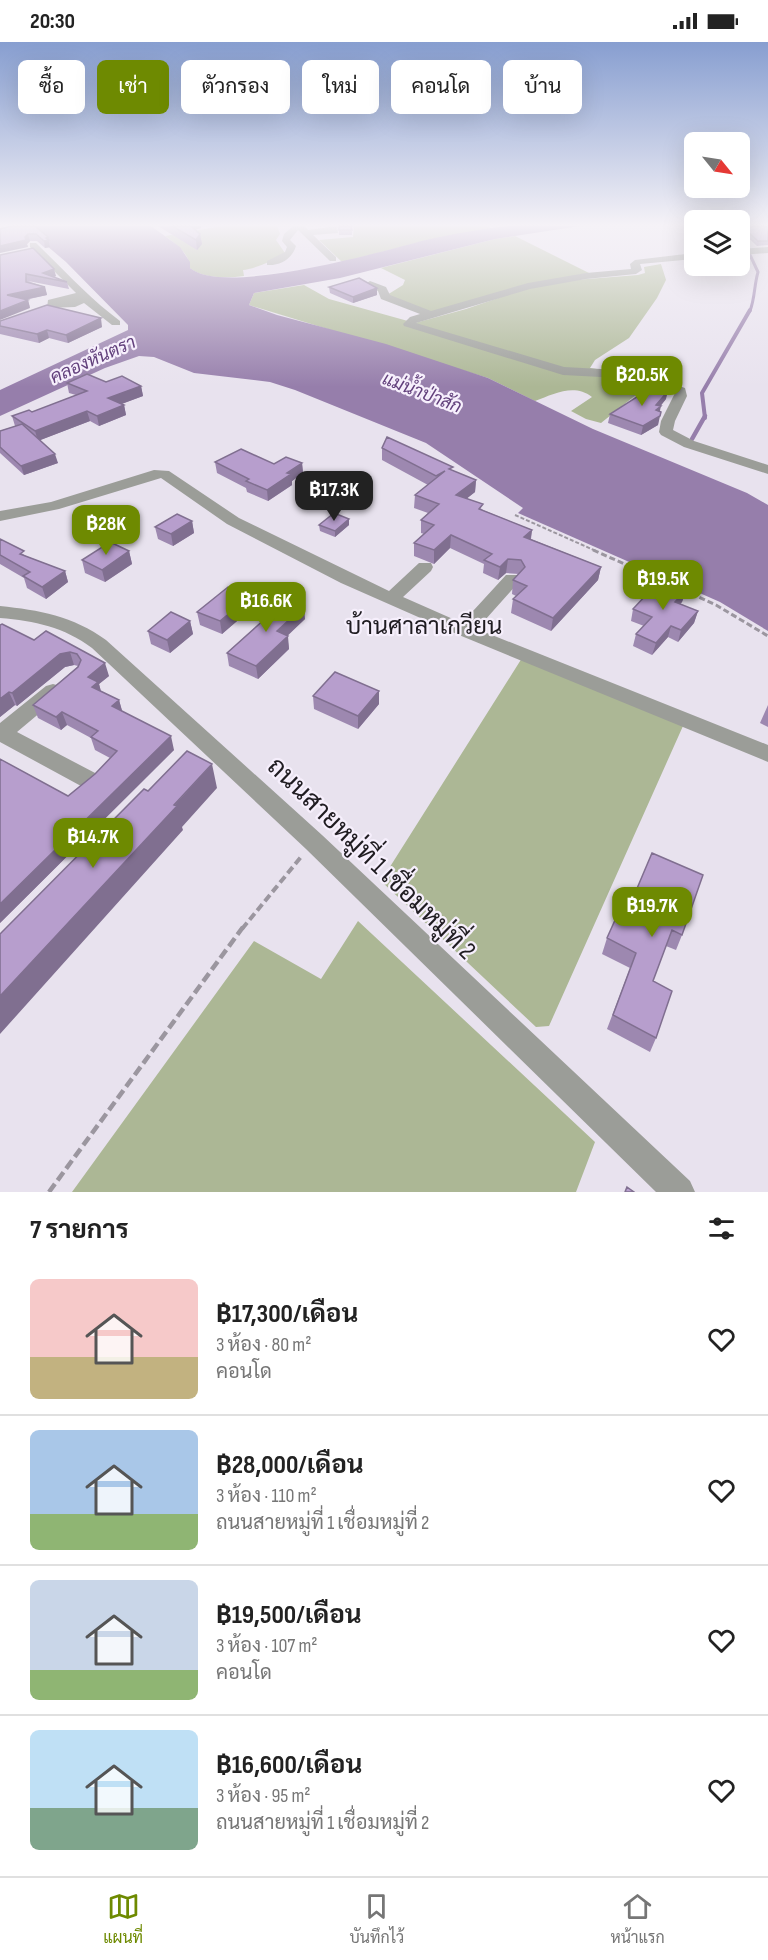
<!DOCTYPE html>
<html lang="th">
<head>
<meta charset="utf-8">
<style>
  body { margin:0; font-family:"Sofia Sans Condensed",Sarabun,sans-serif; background:#f6f6f6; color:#222; height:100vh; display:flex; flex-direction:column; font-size:22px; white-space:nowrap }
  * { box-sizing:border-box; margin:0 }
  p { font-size:20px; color:#767676 }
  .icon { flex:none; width:33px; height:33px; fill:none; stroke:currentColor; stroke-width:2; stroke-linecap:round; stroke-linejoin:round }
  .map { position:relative; height:1150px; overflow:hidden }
  .drawer { display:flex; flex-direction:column; background:#fff; flex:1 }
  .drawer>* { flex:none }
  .top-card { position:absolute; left:18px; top:18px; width:732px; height:54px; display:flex; gap:12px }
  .needle { width:39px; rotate:120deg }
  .controls { position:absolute; left:684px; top:90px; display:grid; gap:12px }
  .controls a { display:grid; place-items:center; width:66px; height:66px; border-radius:9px; background:#fff; box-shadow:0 6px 24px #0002; font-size:30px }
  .price { position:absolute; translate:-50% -51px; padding:0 14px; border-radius:12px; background:#6e8a01; color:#fff; font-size:20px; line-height:39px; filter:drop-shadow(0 2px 3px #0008) }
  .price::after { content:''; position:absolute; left:50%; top:36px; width:18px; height:14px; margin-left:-9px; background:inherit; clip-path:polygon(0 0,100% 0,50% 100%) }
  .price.on { background:#222; color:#fff }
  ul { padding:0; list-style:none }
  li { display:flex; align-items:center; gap:18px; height:150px; padding:0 30px }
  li+li { border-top:2px solid #e0e0e0 }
  li span { display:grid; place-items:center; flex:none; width:168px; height:120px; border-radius:9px; color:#555 }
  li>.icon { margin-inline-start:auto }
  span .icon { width:72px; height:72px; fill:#fffc; stroke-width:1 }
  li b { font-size:26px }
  h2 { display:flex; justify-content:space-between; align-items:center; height:72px; padding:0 30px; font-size:26px }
  .pill { padding:0 21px; border-radius:9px; background:#fff; box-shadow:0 6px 24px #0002; font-size:21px; line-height:54px }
  .pill.on { background:#6e8a01; color:#fff }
  .status { display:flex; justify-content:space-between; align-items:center; height:42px; padding:0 30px; background:#fff; direction:ltr }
  .status svg { height:16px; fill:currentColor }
  .dock { display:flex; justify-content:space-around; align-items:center; height:84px; border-top:2px solid #e0e0e0; background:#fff; font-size:16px; color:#767676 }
  .dock a { display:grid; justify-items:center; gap:3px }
  .dock .on { color:#6e8a01 }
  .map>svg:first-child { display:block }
</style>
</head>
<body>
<div class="status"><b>20:30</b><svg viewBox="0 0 49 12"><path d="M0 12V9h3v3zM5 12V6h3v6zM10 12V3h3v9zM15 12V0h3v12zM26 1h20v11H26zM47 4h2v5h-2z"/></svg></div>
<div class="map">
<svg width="768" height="1150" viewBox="0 0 768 1150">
  <rect width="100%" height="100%" fill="#e8e2ee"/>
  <path fill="#e2d8eb" d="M151 184H292L294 188H301L306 191 333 222 308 228 231 235 195 230 180 205Z"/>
  <path fill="#acb795" d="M222 184H277L280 192 276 198 285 211C277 218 253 227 243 228L244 234C228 236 203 237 190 226 190 212 176 202 165 194Z
    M354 184H487L492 187 429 198 342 220 319 198 353 195Z
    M515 194 589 231 558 237 430 271 387 253 403 243 405 238 381 226 495 197Z
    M661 222 666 238 657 256 629 296 595 318 590 326 650 335 642 348 601 381 586 377 571 369 592 355C574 341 554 352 535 359L488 336 249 263 254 251 304 243 329 257 415 281 466 267 531 245 562 239 638 233 645 231 644 225Z
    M522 616 683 684 549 984 536 985 381 839Z
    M358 879 595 1100 576 1150H72L254 899 321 937Z"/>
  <path fill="#967eab" d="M37 184H151L180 205 190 220V226C224 255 383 209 426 198 452 192 481 187 507 184 531 182 556 184 580 184L495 197 340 236 254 251 249 263 277 273 386 302 488 336 593 387 747 451 768 463V589L720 560 518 471 523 466 426 401 295 348 270 340 194 331 154 315 139 314 105 326 0 374V348L128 288V283L66 220 33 192 31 188Z"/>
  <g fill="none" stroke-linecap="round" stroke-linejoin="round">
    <path stroke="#967eab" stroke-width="3" d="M750 269C755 256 754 244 758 230L750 213"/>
    <path stroke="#967eab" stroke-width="4" d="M705 376 702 351 750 268"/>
    <path stroke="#967eab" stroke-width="4.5" d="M692 397 705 374"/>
    <path stroke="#9b969f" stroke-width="2" stroke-dasharray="4 2" stroke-linecap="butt" d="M515 473 596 509"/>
    <path stroke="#9b969f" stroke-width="3" stroke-dasharray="6 3" stroke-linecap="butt" d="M593 508 663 539
      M683 548 716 563 768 594"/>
    <path stroke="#9b969f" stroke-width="4" stroke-dasharray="8 4" stroke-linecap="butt" d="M242 887 301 815"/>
    <path stroke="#9b969f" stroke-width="4.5" stroke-dasharray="10 4.5" stroke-linecap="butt" d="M49 1150 243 885"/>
    <path fill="#9b9d98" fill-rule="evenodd" d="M293 184H304L308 188 337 184 338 191 313 193 336 215V219H330L298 188 290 198 296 204C292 217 280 224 267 223V219L285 210 287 205 282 199 284 192Z
      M30 201H36C64 228 89 256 120 279V283H112L84 261 75 265 47 266 48 258 76 251 30 205Z
      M768 205V211L740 213V207Z
      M694 211V217L640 222 642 228 636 232 586 237 530 247 416 281 564 325 601 327 652 335 685 346 687 354 675 379 673 388 694 399 768 423V432L684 405 661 393 659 390 661 379 675 351 650 342 601 335 563 333 404 284 403 282 410 275 420 272 381 257 378 249 365 242 370 239 386 245 390 253 431 269 528 241 586 231 631 227 630 222 635 218Z
      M154 428 169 429 239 476 389 549 419 521H431L433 525 431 529 403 555 462 581 506 533H518L521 537 518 541 477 587 768 703V720L459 593 341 541 227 482 161 436 59 467 0 479V469L51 460Z
      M0 564C39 568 73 574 106 598L322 793 690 1139 695 1150H656L306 807 92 606C64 585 35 579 0 576Z
      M53 642 60 644 63 649 60 654 17 690 97 732 100 738 97 744 89 747 81 744 0 700V681L46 644Z"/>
  </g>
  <path fill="#9d88b0" d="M11 184 48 195 50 205 45 206 37 199H30L27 202 28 205Z
    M158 184H201V186L195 188 200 192 202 202 197 208Z
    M339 184 352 188V193H339Z
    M740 184H768V203L757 204 740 188Z
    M0 213 56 234 54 235 67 240 69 247 28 239 45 245 47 253 25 258H28L30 266Z
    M329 245 377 246V253L353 261 330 251Z
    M0 279 102 285 68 301 49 296 39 301 0 292Z
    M106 340 141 344 143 354 121 362 124 363 126 373 99 384 90 379 40 398 58 421 24 433 0 411V389L15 384 12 374 32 370 76 353 69 351 67 341Z
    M666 357 660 364 658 383 641 393 608 381 610 372Z
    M382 406 453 429 476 438 475 450 467 456 483 468 532 488 531 497 601 525 598 538 551 589 511 571 513 557 516 554 512 552 513 538 519 532 506 531 498 538 483 531 484 522 450 506 434 522 414 514V501L424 492 421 491V478L428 471 414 466 415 453 428 443 382 418Z
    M215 420 274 422 302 421 303 431 292 439V443L268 459 247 450 246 446 217 431Z
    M349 477V483L335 495 320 489 319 483Z
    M192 479 194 491 173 504 158 497 155 485Z
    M0 497 26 514 65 529 68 540 46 557 27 546 24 536 0 522Z
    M129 509 132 522 105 540 85 531 82 518Z
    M686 548 682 560 680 562 698 569 694 581 678 600 668 595 652 613 633 604 636 592 644 584 631 579 633 567Z
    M250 554 251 567 222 592 200 583 197 570Z
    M262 573 305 577 287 593 289 607 258 637 229 624 227 611 262 579Z
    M190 579 193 592 170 611 151 602 148 589Z
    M0 583 34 598 46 589 109 634 99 642 101 650 119 658 122 669 174 708 0 881V717L68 754 95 732 110 716 95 708 91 696 67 683 61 688 38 676 33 663 78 624 74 623 65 625 17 664 15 663 0 675Z
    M379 649V662L358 687 314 667 313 654Z
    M768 663V685L760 681Z
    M652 811 682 893 676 908 666 904 653 939 656 996 650 1010 607 987 630 926 602 912 607 896 627 870Z"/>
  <path fill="#806f90" d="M186 184H201V186L187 189Z
    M28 192 30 199 27 202 28 205 0 211V204L25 195Z
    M200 192 202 202 197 208 196 198Z
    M48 195 50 205 45 206 44 199 46 196Z
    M54 227 56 234 51 236 43 231Z
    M45 245 47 253 9 261 7 253Z
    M377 246V253L353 261V255Z
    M28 258 30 266 0 278V269Z
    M101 276 102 285 68 301 66 293Z
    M47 288 49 296 39 301 37 292Z
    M141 344 143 354 111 366 108 356Z
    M668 349 666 357 659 366 661 364 659 373 654 377 656 363Z
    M124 363 126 373 99 384 97 374Z
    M87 369 90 379 38 399 35 389Z
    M660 374 658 383 641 393 643 384Z
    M55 412 58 421 24 433 21 424Z
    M302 421 303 431 292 439V443L268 459 267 448 287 431Z
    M476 438 475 450 455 466 456 453Z
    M349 477V483L335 495V489Z
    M192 479 194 491 173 504 171 492Z
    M532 488 530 501 524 495Z
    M451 493 450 506 434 522V508Z
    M129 509 132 522 105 540 102 528Z
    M508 517 506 531 498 538 500 525Z
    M601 525 598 538 551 589 553 576Z
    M65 529 68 540 46 557 42 545Z
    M686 548 682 560 672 571 675 560Z
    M250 554 251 567 222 592 220 579Z
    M304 564 305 577 279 602 277 589Z
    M698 569 694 581 678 600 681 588Z
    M190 579 193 592 170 611 167 598Z
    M671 584 668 595 652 613 656 601Z
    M288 594 289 607 258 637 256 624Z
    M70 610 74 623 65 625 17 664 12 651 60 612Z
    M105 621 109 634 99 642 102 653 96 658 88 635Z
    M379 649V662L358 687V674Z
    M9 650 15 663 0 675V657Z
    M119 658 123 672 112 664Z
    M62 670 67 683 61 688 56 675Z
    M171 694 174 708 0 881V862Z
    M212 722 217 746 182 785 183 788 0 992V954Z"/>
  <path fill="#b79ecd" stroke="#806f90" stroke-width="1.5" d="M11 184H35L48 195 46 196 49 198 44 199 36 192H28L25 195 26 198 0 204V187Z
    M172 184H191L200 192 196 198Z
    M339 184H351L352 188H339Z
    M741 184H768V199H758Z
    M33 206 54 227 43 231 67 240 26 232V240L45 245 7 253 28 258 0 269V213Z
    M359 236 377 246 353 255 329 245Z
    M47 263 101 276 66 293 47 288 37 292 0 284V279Z
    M87 332 106 340 122 334 141 344 108 356 124 363 97 374 87 369 35 389 12 374 29 368 32 370 87 349 67 341Z
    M647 344 668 349 656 363 661 364 656 368 661 370 660 374 643 384 610 372 637 355Z
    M22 382 55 412 21 424 0 405V389Z
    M387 395 453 425 449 427 476 438 456 453 483 462 479 467 532 488 524 495 601 525 553 576 513 557 527 544 513 538 525 525 521 518 508 517 500 525 484 518 492 512 451 493 434 508 414 501 434 483 421 478 439 462 415 453 445 429 436 434 382 406Z
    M241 407 274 422 286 415 302 421 287 431 291 432 267 448 246 439 249 437 215 420Z
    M334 471 349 477 335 489 319 483Z
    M177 472 192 479 171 492 155 485Z
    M0 497 24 509 20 512 65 529 42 545 23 534 30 530 0 513Z
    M110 500 129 509 102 528 82 518Z
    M661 537 686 548 675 560 698 569 681 588 671 584 656 601 636 592 652 575 633 567Z
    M228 545 250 554 220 579 197 570Z
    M281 555 304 564 277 589 288 594 256 624 227 611 267 575 262 573Z
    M171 570 190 579 167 598 148 589Z
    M2 582 34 598 46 589 105 621 88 635 98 640 92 645 119 658 112 664 171 694 0 862V717L68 754 95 732 117 709 91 695 98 689 62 670 56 675 33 663 78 625 81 618 77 612 70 610 60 612 12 651 9 650 0 657V583Z
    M335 630 379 649 358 674 313 654Z
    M187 709 212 722 174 763 177 764 0 954V892L144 747 148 749Z
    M652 811 703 833 682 893 672 888 653 939 672 949 656 996 613 973 636 911 607 896 620 867 627 870Z
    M627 1145 634 1150H625Z"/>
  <linearGradient id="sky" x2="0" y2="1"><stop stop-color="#879ed0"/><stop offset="0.53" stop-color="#f5f2f7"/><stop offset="1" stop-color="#f5f2f7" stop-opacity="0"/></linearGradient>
  <rect width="768" height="345" fill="url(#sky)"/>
  <g text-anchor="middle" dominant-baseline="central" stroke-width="4.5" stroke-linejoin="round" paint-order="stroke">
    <g font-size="18" font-style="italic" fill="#62407c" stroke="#f6effc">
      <text transform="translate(93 318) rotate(-24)">คลองหันตรา</text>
      <text transform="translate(422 351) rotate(21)">แม่น้ำป่าสัก</text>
    </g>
    <g font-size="24" fill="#1f1c21" stroke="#f6effc">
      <text x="424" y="584">บ้านศาลาเกวียน</text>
    </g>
    <g font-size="26" fill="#1f1c21" stroke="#f6effc">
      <text transform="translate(371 817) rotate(44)">ถนนสายหมู่ที่ 1 เชื่อมหมู่ที่ 2</text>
    </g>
  </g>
</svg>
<div class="controls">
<a><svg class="needle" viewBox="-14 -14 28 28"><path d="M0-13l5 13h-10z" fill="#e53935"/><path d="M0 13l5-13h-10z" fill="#767676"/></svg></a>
<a><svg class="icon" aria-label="layers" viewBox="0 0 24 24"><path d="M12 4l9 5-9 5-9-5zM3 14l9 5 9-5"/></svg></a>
</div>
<b class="price" style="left:642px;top:365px">฿20.5K</b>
<b class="price on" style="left:334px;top:480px">฿17.3K</b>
<b class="price" style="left:106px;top:514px">฿28K</b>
<b class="price" style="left:663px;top:569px">฿19.5K</b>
<b class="price" style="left:266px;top:591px">฿16.6K</b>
<b class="price" style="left:93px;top:827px">฿14.7K</b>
<b class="price" style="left:652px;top:896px">฿19.7K</b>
<div class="top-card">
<a class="pill">ซื้อ</a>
<a class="pill on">เช่า</a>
<a class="pill">ตัวกรอง</a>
<a class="pill">ใหม่</a>
<a class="pill">คอนโด</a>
<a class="pill">บ้าน</a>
</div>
</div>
<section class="drawer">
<h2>7 รายการ<svg class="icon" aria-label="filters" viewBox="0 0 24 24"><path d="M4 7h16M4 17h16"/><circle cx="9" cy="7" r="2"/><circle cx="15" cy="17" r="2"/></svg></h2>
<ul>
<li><span style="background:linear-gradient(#f6c9c9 65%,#c2b280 0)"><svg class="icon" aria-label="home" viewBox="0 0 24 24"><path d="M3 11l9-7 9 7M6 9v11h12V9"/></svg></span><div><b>฿17,300/เดือน</b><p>3 ห้อง · 80 m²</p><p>คอนโด</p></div><svg class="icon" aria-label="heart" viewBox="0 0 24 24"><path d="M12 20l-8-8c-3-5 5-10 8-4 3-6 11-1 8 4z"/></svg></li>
<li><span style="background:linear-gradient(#a9c7e8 70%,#8fb573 0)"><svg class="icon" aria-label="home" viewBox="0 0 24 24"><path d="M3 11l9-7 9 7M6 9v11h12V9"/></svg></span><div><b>฿28,000/เดือน</b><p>3 ห้อง · 110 m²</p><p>ถนนสายหมู่ที่ 1 เชื่อมหมู่ที่ 2</p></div><svg class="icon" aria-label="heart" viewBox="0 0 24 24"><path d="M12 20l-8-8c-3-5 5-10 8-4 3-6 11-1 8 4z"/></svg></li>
<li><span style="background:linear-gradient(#c9d6e8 75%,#8fb573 0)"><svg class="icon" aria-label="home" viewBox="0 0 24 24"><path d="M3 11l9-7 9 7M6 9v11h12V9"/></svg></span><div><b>฿19,500/เดือน</b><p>3 ห้อง · 107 m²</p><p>คอนโด</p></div><svg class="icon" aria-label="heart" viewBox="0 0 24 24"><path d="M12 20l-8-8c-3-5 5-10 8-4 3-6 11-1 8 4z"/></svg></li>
<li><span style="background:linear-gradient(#bfe0f5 65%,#7fa58c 0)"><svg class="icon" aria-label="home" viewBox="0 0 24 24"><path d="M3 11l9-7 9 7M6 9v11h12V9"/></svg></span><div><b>฿16,600/เดือน</b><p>3 ห้อง · 95 m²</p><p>ถนนสายหมู่ที่ 1 เชื่อมหมู่ที่ 2</p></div><svg class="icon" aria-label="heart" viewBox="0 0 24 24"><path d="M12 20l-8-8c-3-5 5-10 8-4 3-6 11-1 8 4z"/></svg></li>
</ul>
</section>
<nav class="dock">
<a class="on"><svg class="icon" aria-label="map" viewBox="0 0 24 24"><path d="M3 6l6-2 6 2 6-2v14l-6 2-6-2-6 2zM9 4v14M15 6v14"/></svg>แผนที่</a>
<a><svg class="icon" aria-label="saved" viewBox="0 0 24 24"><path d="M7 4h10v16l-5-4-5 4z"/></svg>บันทึกไว้</a>
<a><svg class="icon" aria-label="home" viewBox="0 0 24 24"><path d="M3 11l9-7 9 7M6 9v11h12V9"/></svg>หน้าแรก</a>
</nav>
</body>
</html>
